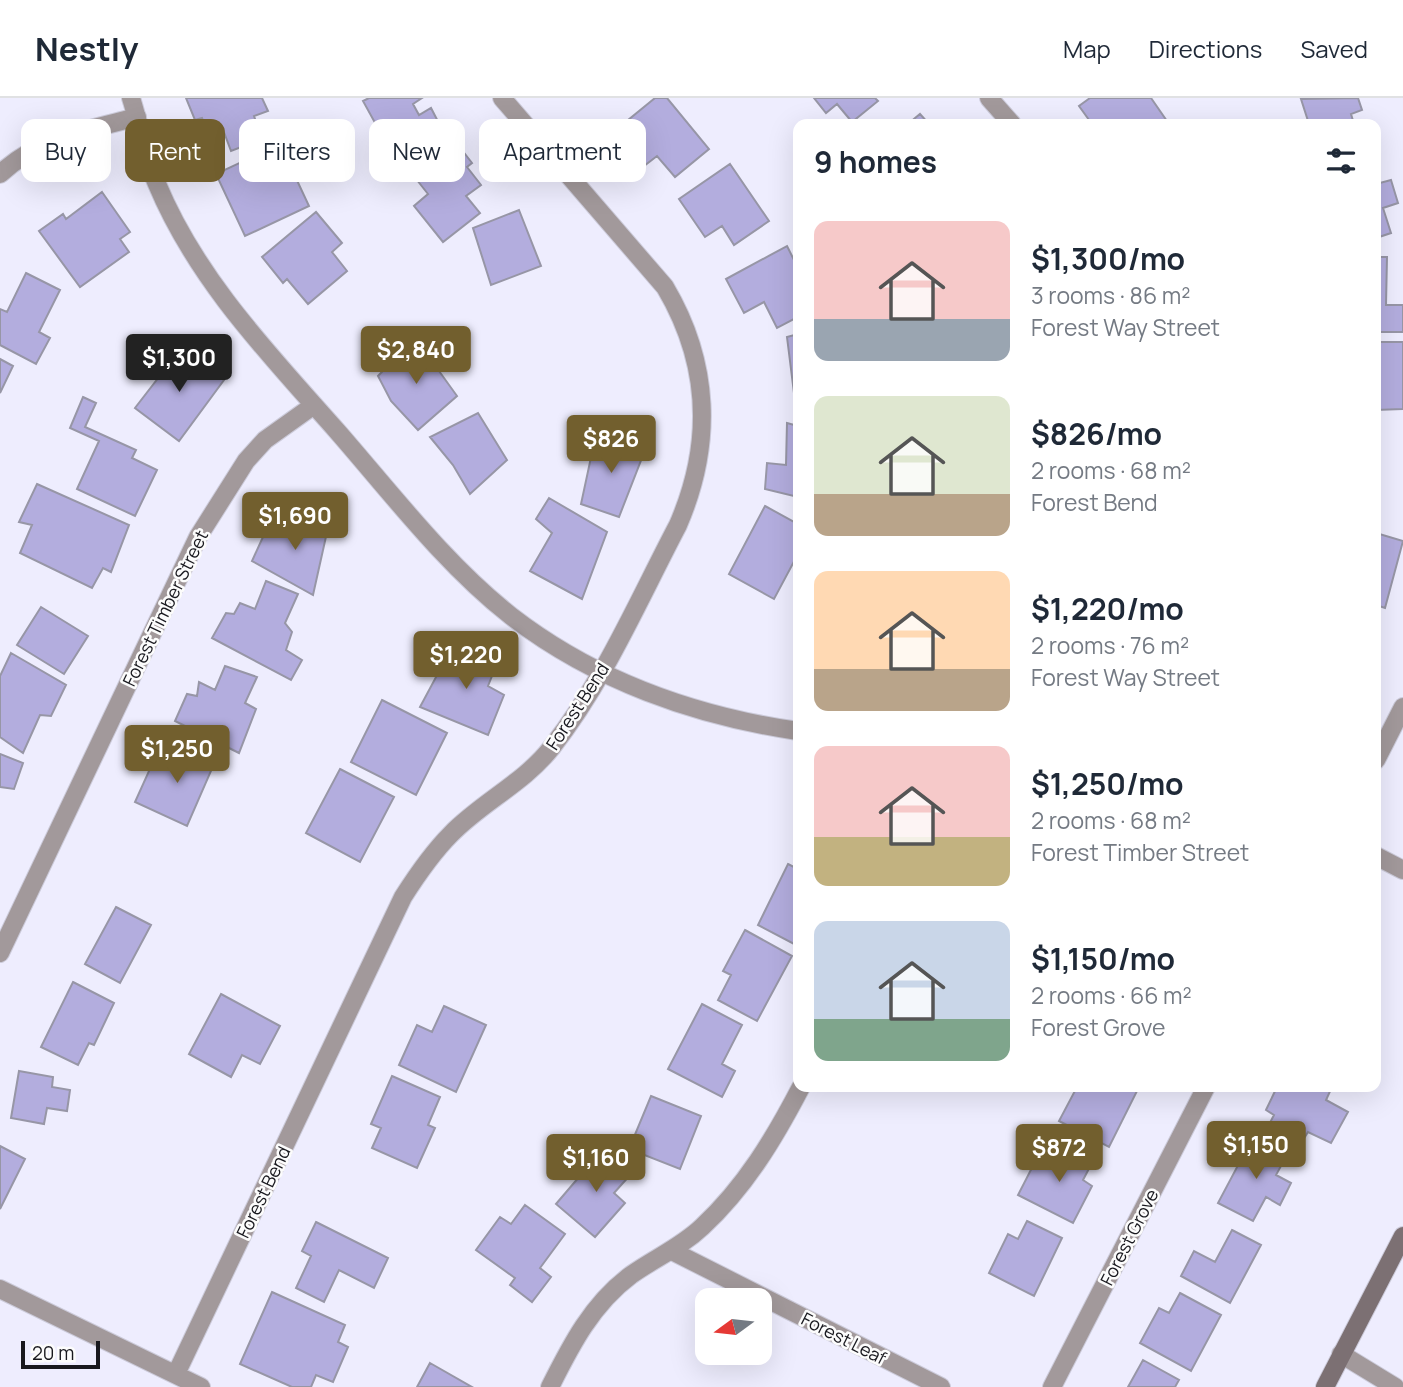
<!DOCTYPE html>
<html lang="en">
<head>
<meta charset="utf-8">
<style>
  body { margin:0; font-family:Manrope,sans-serif; background:#f2f2f3; color:#1f2937; height:100vh; display:flex; flex-direction:column; font-size:26px; white-space:nowrap }
  * { box-sizing:border-box; margin:0 }
  p { font-size:23px; color:#747a83 }
  .icon { flex:none; width:38px; height:38px; fill:none; stroke:currentColor; stroke-width:2; stroke-linecap:round; stroke-linejoin:round }
  .map { position:relative; flex:1; overflow:hidden }
  .drawer { position:absolute; left:793px; top:21px; width:588px; height:973px; display:flex; flex-direction:column; background:#fff; border-radius:14px; box-shadow:0 7px 28px #0002 }
  .drawer>* { flex:none }
  .guide { position:absolute; left:21px; top:21px; width:665px; height:63px; display:flex; gap:14px }
  .needle { width:46px; rotate:255deg }
  .controls { position:absolute; left:695px; top:1190px; display:grid; gap:14px }
  .controls a { display:grid; place-items:center; width:77px; height:77px; border-radius:14px; background:#fff; box-shadow:0 7px 28px #0002; font-size:35px }
  .scale { position:absolute; left:21px; bottom:18px; width:79px; box-sizing:border-box; padding-left:7px; border:4px solid #18181e; border-top:0; font-size:19px; line-height:24px; white-space:nowrap; color:#18181e; -webkit-text-stroke:5px #fcfcfc; paint-order:stroke }
  .price { position:absolute; translate:-50% -60px; padding:0 16px; border-radius:7px; background:#725f2e; color:#fff; font-size:23px; line-height:46px; filter:drop-shadow(0 2px 4px #0008) }
  .price::after { content:''; position:absolute; left:50%; top:42px; width:21px; height:16px; margin-left:-10px; background:inherit; clip-path:polygon(0 0,100% 0,50% 100%) }
  .price.on { background:#222; color:#fff }
  ul { padding:0; list-style:none }
  li { display:flex; align-items:center; gap:21px; height:175px; padding:0 21px }
  li span { display:grid; place-items:center; flex:none; width:196px; height:140px; border-radius:14px; color:#555 }
  li>.icon { margin-inline-start:auto }
  span .icon { width:84px; height:84px; fill:#fffc; stroke-width:1 }
  li b { font-size:30px }
  h2 { display:flex; justify-content:space-between; align-items:center; height:84px; padding:0 21px; font-size:30px }
  .tag { padding:0 24px; border-radius:14px; background:#fff; box-shadow:0 7px 28px #0002; font-size:24px; line-height:63px }
  .tag.on { background:#725f2e; color:#fff }
  header { display:flex; align-items:center; gap:42px; box-sizing:border-box; height:98px; padding:0 35px; background:#fff; border-bottom:2px solid #e0e1e3 }
  header strong { font-size:33px }
  nav { display:flex; gap:38px; margin-inline-start:auto; font-size:24px }
  .map>svg:first-child { display:block }
</style>
</head>
<body>
<header>
<strong>Nestly</strong>
<nav><a>Map</a><a>Directions</a><a>Saved</a></nav>
</header>
<div class="map">
<svg width="1403" height="1289" viewBox="0 0 1403 1289">
  <rect width="100%" height="100%" fill="#eeedfe"/>
  <path fill="#b3adde" stroke="#9796a6" stroke-width="2" d="M186 0H262L268 13 254 18 262 41 231 53 222 29 207 34 202 20 195 22Z
    M369 0H422L413 6 419 17 431 10 445 37 396 63 363 3Z
    M655 0H667L709 51 675 79 657 58 640 71 611 36Z
    M814 0H875L878 3 852 24 837 6 826 15Z
    M1090 0H1151L1169 26H1092L1079 8Z
    M1358 0 1362 12 1351 16 1354 26H1309L1301 1Z
    M920 16 929 26H908Z
    M455 43 472 65 467 69 481 87 466 98 480 115 443 144 414 108 428 96 413 77Z
    M280 46 309 108 245 138 216 76Z
    M730 66 769 123 734 147 722 128 705 139 679 101Z
    M1391 82 1398 105 1383 110 1391 135 1376 140V86Z
    M102 94 130 134 120 141 129 154 80 189 39 133 63 116 66 121Z
    M519 112 541 168 491 187 473 130Z
    M316 114 342 145 332 154 347 173 308 206 287 181 283 185 262 159Z
    M787 148 798 170V219L777 230 764 204 744 215 726 181Z
    M1376 159H1387L1386 207H1403V234H1376Z
    M26 175 60 192 39 234 50 240 36 266 0 247V211L7 214Z
    M798 236V318L797 319 787 239Z
    M1376 244H1403V311L1376 312Z
    M421 248 457 298 418 332 391 303 378 278 405 250Z
    M183 252 224 282 179 343 135 310 162 275 158 271 170 255 177 259Z
    M0 261 13 268 0 295Z
    M83 299 96 305 85 329 136 352 132 360 157 372 135 418 77 391 99 343 70 330Z
    M478 315 507 362 470 396 453 367 430 339Z
    M787 325 798 328V399L765 391 767 365 786 367Z
    M596 336 645 352 619 419 581 406Z
    M37 386 129 427 111 474 103 470 92 490 20 455 32 427 19 424Z
    M549 400 607 434 582 501 530 473 552 435 536 421Z
    M765 408 798 426V456L774 501 729 476Z
    M303 415 329 425 313 497 252 463 263 439 271 438 274 429 293 435Z
    M1376 435 1403 443 1385 510 1376 507Z
    M266 483 298 496 285 525 292 534 286 552 302 562 291 582 212 540 226 515 234 516 240 505 255 511Z
    M41 509 88 538 64 576 17 547Z
    M470 551 498 563 488 588 504 597 488 637 420 609 450 553 465 559Z
    M11 555 66 587 51 618 40 617 23 655 0 639V578Z
    M225 568 257 579 245 605 256 611 239 655 175 623 187 596 197 598 199 584 215 592Z
    M382 602 447 635 416 697 351 664Z
    M189 645 217 659 187 728 135 704 154 662 175 671Z
    M0 656 23 665 14 691 0 689Z
    M340 671 394 699 360 764 306 735Z
    M788 766 798 771V848L758 827Z
    M116 809 151 827 120 885 85 866Z
    M745 832 792 858 757 923 718 902 731 877 723 873Z
    M73 884 114 905 94 947 89 945 78 967 41 949Z
    M221 896 280 928 260 966 242 957 231 979 189 956Z
    M702 906 742 927 722 966 735 973 722 999 668 971Z
    M444 908 486 927 456 994 399 967 417 927 432 934Z
    M19 973 53 979 52 989 70 992 67 1013 47 1010 44 1026 11 1020Z
    M392 978 440 999 428 1027 435 1030 417 1070 372 1050 381 1030 371 1026Z
    M1077 989H1129L1137 993 1109 1049 1059 1023Z
    M1277 989 1286 991 1332 989 1326 1002 1348 1014 1331 1045 1308 1034 1298 1050 1265 1034 1274 1017 1266 1012Z
    M651 998 701 1018 680 1071 629 1051Z
    M1253 1039 1287 1057 1276 1077 1291 1085 1280 1107 1266 1099 1253 1123 1218 1105Z
    M1062 1047 1093 1063 1083 1082 1092 1088 1073 1125 1018 1097 1036 1062 1050 1070Z
    M0 1048 25 1061 0 1111Z
    M603 1051 631 1076 614 1095 625 1105 595 1139 556 1106Z
    M525 1107 565 1136 540 1170 551 1179 532 1204 510 1187 515 1180 476 1152 500 1119 511 1126Z
    M1027 1123 1062 1140 1034 1198 989 1175 1008 1136 1018 1141Z
    M316 1124 388 1160 374 1190 339 1172 324 1204 296 1190 311 1158 302 1153Z
    M1232 1132 1261 1147 1230 1205 1181 1178 1194 1153 1215 1164Z
    M272 1194 345 1227 338 1244 348 1249 333 1284 316 1277 311 1289H292L240 1266Z
    M1180 1195 1221 1217 1191 1273 1140 1245 1159 1210 1169 1215Z
    M1143 1262 1179 1282 1175 1289H1128Z
    M430 1265 472 1289H417Z"/>
  <g fill="none" stroke-linecap="round" stroke-linejoin="round">
    <defs>
      <path id="minor" d="M131 0C140 28 145 59 157 86 197 182 269 256 337 333 392 396 445 466 511 518 594 582 695 618 798 633
        M989 0 1012 26
        M0 76C38 40 88 32 137 19
        M1376 662 1403 609
        M1376 758 1403 772
        M0 855 198 439 246 363 265 342 314 307
        M672 1153 941 1289
        M0 1191 201 1289
        M1341 1256 1395 1289
        M176 1276 403 799C417 777 432 755 451 736 482 704 524 685 552 649 604 583 639 501 678 427 713 346 710 265 665 189L502 0
        M550 1289C571 1247 592 1206 631 1177 655 1160 681 1149 702 1129 745 1089 774 1041 801 989
        M1052 1289 1206 989"/>
      <path id="secondary" d="M1325 1289 1403 1138"/>
    </defs>
    <use href="#minor" stroke="#cccbda" stroke-width="20"/>
    <use href="#secondary" stroke="#cccbda" stroke-width="20"/>
    <use href="#minor" stroke="#a2999b" stroke-width="18"/>
    <use href="#secondary" stroke="#7c7073" stroke-width="18"/>
  </g>
  <g text-anchor="middle" dominant-baseline="central" stroke-width="5" stroke-linejoin="round" paint-order="stroke">
    <g font-size="18" fill="#18181e" stroke="#fcfcfc">
      <text transform="translate(165 510) rotate(-64)">Forest Timber Street</text>
      <text transform="translate(577 608) rotate(-57)">Forest Bend</text>
      <text transform="translate(263 1094) rotate(-64)">Forest Bend</text>
      <text transform="translate(1129 1139) rotate(-63)">Forest Grove</text>
      <text transform="translate(844 1240) rotate(27)">Forest Leaf</text>
    </g>
  </g>
</svg>
<div class="controls">
<a><svg class="needle" viewBox="-14 -14 28 28"><path d="M0-13l5 13h-10z" fill="#e53935"/><path d="M0 13l5-13h-10z" fill="#747a83"/></svg></a>
</div>
<div class="scale">20 m</div>
<b class="price" style="left:416px;top:288px">$2,840</b>
<b class="price on" style="left:179px;top:296px">$1,300</b>
<b class="price" style="left:611px;top:377px">$826</b>
<b class="price" style="left:295px;top:454px">$1,690</b>
<b class="price" style="left:466px;top:593px">$1,220</b>
<b class="price" style="left:177px;top:687px">$1,250</b>
<b class="price" style="left:1256px;top:1083px">$1,150</b>
<b class="price" style="left:1059px;top:1086px">$872</b>
<b class="price" style="left:596px;top:1096px">$1,160</b>
<div class="guide">
<a class="tag">Buy</a>
<a class="tag on">Rent</a>
<a class="tag">Filters</a>
<a class="tag">New</a>
<a class="tag">Apartment</a>
</div>
<section class="drawer">
<h2>9 homes<svg class="icon" aria-label="filters" viewBox="0 0 24 24"><path d="M4 7h16M4 17h16"/><circle cx="9" cy="7" r="2"/><circle cx="15" cy="17" r="2"/></svg></h2>
<ul>
<li><span style="background:linear-gradient(#f6c9c9 70%,#9aa5b1 0)"><svg class="icon" aria-label="home" viewBox="0 0 24 24"><path d="M3 11l9-7 9 7M6 9v11h12V9"/></svg></span><div><b>$1,300/mo</b><p>3 rooms · 86 m²</p><p>Forest Way Street</p></div></li>
<li><span style="background:linear-gradient(#dfe7d0 70%,#b9a48a 0)"><svg class="icon" aria-label="home" viewBox="0 0 24 24"><path d="M3 11l9-7 9 7M6 9v11h12V9"/></svg></span><div><b>$826/mo</b><p>2 rooms · 68 m²</p><p>Forest Bend</p></div></li>
<li><span style="background:linear-gradient(#ffd9b3 70%,#b9a48a 0)"><svg class="icon" aria-label="home" viewBox="0 0 24 24"><path d="M3 11l9-7 9 7M6 9v11h12V9"/></svg></span><div><b>$1,220/mo</b><p>2 rooms · 76 m²</p><p>Forest Way Street</p></div></li>
<li><span style="background:linear-gradient(#f6c9c9 65%,#c2b280 0)"><svg class="icon" aria-label="home" viewBox="0 0 24 24"><path d="M3 11l9-7 9 7M6 9v11h12V9"/></svg></span><div><b>$1,250/mo</b><p>2 rooms · 68 m²</p><p>Forest Timber Street</p></div></li>
<li><span style="background:linear-gradient(#c9d6e8 70%,#7fa58c 0)"><svg class="icon" aria-label="home" viewBox="0 0 24 24"><path d="M3 11l9-7 9 7M6 9v11h12V9"/></svg></span><div><b>$1,150/mo</b><p>2 rooms · 66 m²</p><p>Forest Grove</p></div></li>
</ul>
</section>
</div>
</body>
</html>
